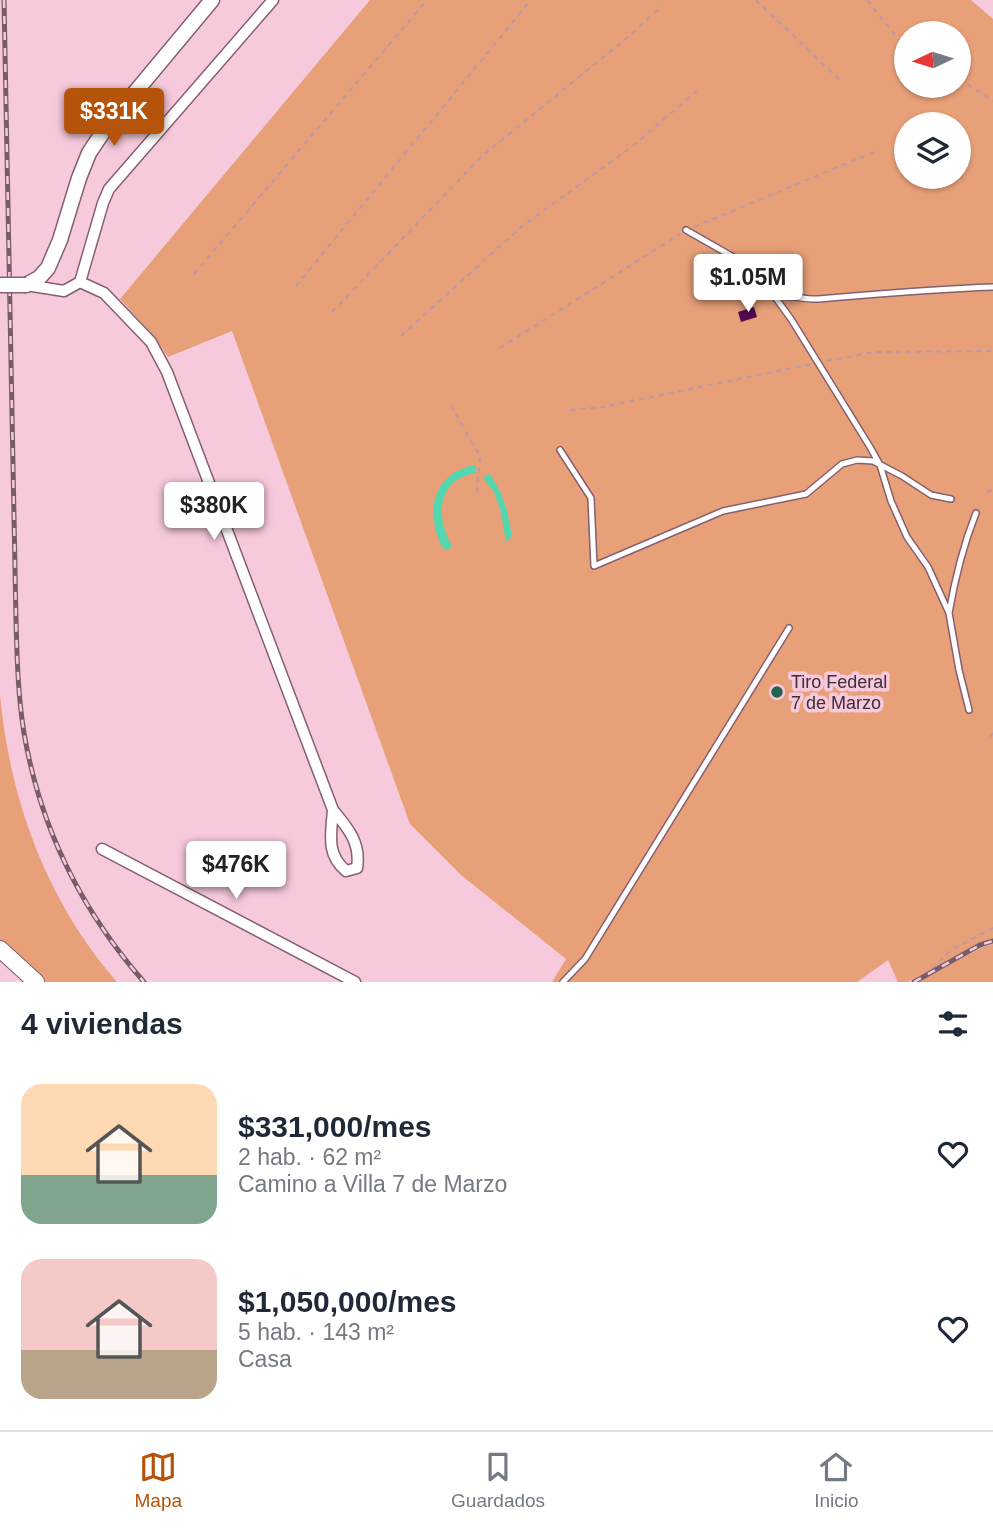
<!DOCTYPE html>
<html lang="es">
<head>
<meta charset="utf-8">
<style>
  body { margin:0; font-family:Arial,sans-serif; background:#f2f2f3; color:#1f2937; height:100vh; display:flex; flex-direction:column; font-size:26px; white-space:nowrap }
  * { box-sizing:border-box; margin:0 }
  p { font-size:23px; color:#747a83 }
  .icon { flex:none; width:38px; height:38px; fill:none; stroke:currentColor; stroke-width:2; stroke-linecap:round; stroke-linejoin:round }
  .map { position:relative; height:982px; overflow:hidden }
  .side { display:flex; flex-direction:column; background:#fff; flex:1 }
  .side>* { flex:none }
  .needle { width:46px; rotate:266deg }
  .tools { position:absolute; left:894px; top:21px; display:grid; gap:14px }
  .tools a { display:grid; place-items:center; width:77px; height:77px; border-radius:50%; background:#fff; box-shadow:0 2px 5px #0004; font-size:35px }
  .price { position:absolute; translate:-50% -60px; padding:0 16px; border-radius:7px; background:#fff; color:#222; font-size:23px; line-height:46px; filter:drop-shadow(0 2px 4px #0008) }
  .price::after { content:''; position:absolute; left:50%; top:42px; width:21px; height:16px; margin-left:-10px; background:inherit; clip-path:polygon(0 0,100% 0,50% 100%) }
  .price.active { background:#b45309; color:#fff }
  ul { padding:0; list-style:none }
  li { display:flex; align-items:center; gap:21px; height:175px; padding:0 21px }
  li span { display:grid; place-items:center; flex:none; width:196px; height:140px; border-radius:21px; color:#555 }
  li>.icon { margin-inline-start:auto }
  span .icon { width:84px; height:84px; fill:#fffc; stroke-width:1 }
  li b { font-size:30px }
  h2 { display:flex; justify-content:space-between; align-items:center; height:84px; padding:0 21px; font-size:30px }
  .menu { display:flex; justify-content:space-around; align-items:center; height:98px; border-top:2px solid #e0e1e3; background:#fff; font-size:19px; color:#747a83 }
  .menu a { display:grid; justify-items:center; gap:4px }
  .menu .active { color:#b45309 }
  .map>svg:first-child { display:block }
</style>
</head>
<body>
<div class="map">
<svg width="993" height="982" viewBox="0 0 993 982">
  <rect width="100%" height="100%" fill="#f7c9dd"/>
  <path fill="#e8a079" fill-rule="evenodd" d="M370 0H971L993 19V939L978 944 908 982H898L888 960 857 982H552L566 959 461 875 410 824 232 331 168 357 153 335 120 299ZM906 33H959V86H906ZM906 124H959V177H906Z
    M0 695C10 801 47 902 117 982H41L0 944Z
    M993 944V982H918L981 948Z"/>
  <path fill="#54d7af" d="M475 465 476 473C437 479 435 517 452 546L447 550 442 547C425 512 432 473 475 465Z
    M489 473C504 494 508 512 512 537L506 541 500 509 494 492 483 478Z"/>
  <path fill="#520c50" d="M754 307 757 317 741 322 738 312Z"/>
  <g fill="none" stroke-linecap="round" stroke-linejoin="round">
    <defs>
      <path id="service" d="M686 230 735 258 775 297 791 319 870 447 880 465 891 501 907 537 928 567 949 613 959 670 969 710
        M775 297C790 294 804 300 818 299 877 294 934 289 993 287
        M560 450 591 498 594 566 723 511 806 494 842 464 857 460 873 461 902 476 931 495 951 499
        M949 613C955 578 963 546 976 513
        M563 982 585 959 789 628"/>
      <path id="minor" d="M80 282 104 293 151 342 167 372 333 810C348 828 361 843 357 868L346 871C326 854 331 835 333 810
        M26 285 64 291 80 282 103 203 109 189 273 0
        M102 849 355 982"/>
      <path id="tertiary" d="M26 285 39 278 48 268 60 240 79 178 89 153 107 126 212 0"/>
      <path id="secondary" d="M0 949 36 982"/>
    </defs>
    <use href="#service" stroke="#865f71" stroke-width="8"/>
    <use href="#minor" stroke="#865f71" stroke-width="13"/>
    <use href="#tertiary" stroke="#865f71" stroke-width="17"/>
    <use href="#secondary" stroke="#865f71" stroke-width="18"/>
    <path stroke="#bd98a9" stroke-width="2" stroke-dasharray="5 5" stroke-linecap="butt" d="M756 0 843 83
      M867 0 899 40 906 45
      M959 79 993 101
      M694 227 874 152
      M194 274 427 0
      M296 286 531 0
      M332 312 481 157 628 37 662 6
      M401 336 521 227 634 145 700 88
      M500 348 680 234
      M827 361 874 352 993 351
      M451 405 480 457 476 497
      M570 410 603 407 811 364
      M987 492 993 490
      M990 737 993 733
      M925 976 951 950 993 928"/>
    <use href="#service" stroke="#fff" stroke-width="5"/>
    <use href="#minor" stroke="#fff" stroke-width="10"/>
    <use href="#tertiary" stroke="#fff" stroke-width="14"/>
    <use href="#secondary" stroke="#fff" stroke-width="16"/>
    <defs>
      <path id="rail" d="M4 0 16 620C17 658 18 696 24 733 40 827 81 910 144 982
        M914 982 980 945 993 941"/>
    </defs>
    <use href="#rail" stroke="#775d68" stroke-width="5"/>
    <use href="#rail" stroke="#f7c9dd" stroke-width="2.5" stroke-dasharray="8" stroke-linecap="butt"/>
    <defs>
      <path id="tertiary-bridge" d="M0 285H26"/>
    </defs>
    <use href="#tertiary-bridge" stroke="#865f71" stroke-width="17" stroke-linecap="butt"/>
    <use href="#tertiary-bridge" stroke="#fff" stroke-width="14"/>
  </g>
  <circle fill="#246350" stroke="#f7c9dd" stroke-width="2.5" cx="777" cy="692" r="7"/>
  <g text-anchor="middle" dominant-baseline="central" stroke-width="7" stroke-linejoin="round" paint-order="stroke">
    <g font-size="18" fill="#3f2e36" stroke="#f7c9dd" text-anchor="start">
      <text x="791" y="682">Tiro Federal<tspan x="791" dy="21">7 de Marzo</tspan></text>
    </g>
  </g>
</svg>
<div class="tools">
<a><svg class="needle" viewBox="-14 -14 28 28"><path d="M0-13l5 13h-10z" fill="#e53935"/><path d="M0 13l5-13h-10z" fill="#747a83"/></svg></a>
<a><svg class="icon" aria-label="layers" viewBox="0 0 24 24"><path d="M12 4l9 5-9 5-9-5zM3 14l9 5 9-5"/></svg></a>
</div>
<b class="price active" style="left:114px;top:148px">$331K</b>
<b class="price" style="left:748px;top:314px">$1.05M</b>
<b class="price" style="left:214px;top:542px">$380K</b>
<b class="price" style="left:236px;top:901px">$476K</b>
</div>
<section class="side">
<h2>4 viviendas<svg class="icon" aria-label="filters" viewBox="0 0 24 24"><path d="M4 7h16M4 17h16"/><circle cx="9" cy="7" r="2"/><circle cx="15" cy="17" r="2"/></svg></h2>
<ul>
<li><span style="background:linear-gradient(#ffd9b3 65%,#7fa58c 0)"><svg class="icon" aria-label="home" viewBox="0 0 24 24"><path d="M3 11l9-7 9 7M6 9v11h12V9"/></svg></span><div><b>$331,000/mes</b><p>2 hab. · 62 m²</p><p>Camino a Villa 7 de Marzo</p></div><svg class="icon" aria-label="heart" viewBox="0 0 24 24"><path d="M12 20l-8-8c-3-5 5-10 8-4 3-6 11-1 8 4z"/></svg></li>
<li><span style="background:linear-gradient(#f6c9c9 65%,#b9a48a 0)"><svg class="icon" aria-label="home" viewBox="0 0 24 24"><path d="M3 11l9-7 9 7M6 9v11h12V9"/></svg></span><div><b>$1,050,000/mes</b><p>5 hab. · 143 m²</p><p>Casa</p></div><svg class="icon" aria-label="heart" viewBox="0 0 24 24"><path d="M12 20l-8-8c-3-5 5-10 8-4 3-6 11-1 8 4z"/></svg></li>
</ul>
</section>
<nav class="menu">
<a class="active"><svg class="icon" aria-label="map" viewBox="0 0 24 24"><path d="M3 6l6-2 6 2 6-2v14l-6 2-6-2-6 2zM9 4v14M15 6v14"/></svg>Mapa</a>
<a><svg class="icon" aria-label="saved" viewBox="0 0 24 24"><path d="M7 4h10v16l-5-4-5 4z"/></svg>Guardados</a>
<a><svg class="icon" aria-label="home" viewBox="0 0 24 24"><path d="M3 11l9-7 9 7M6 9v11h12V9"/></svg>Inicio</a>
</nav>
</body>
</html>
